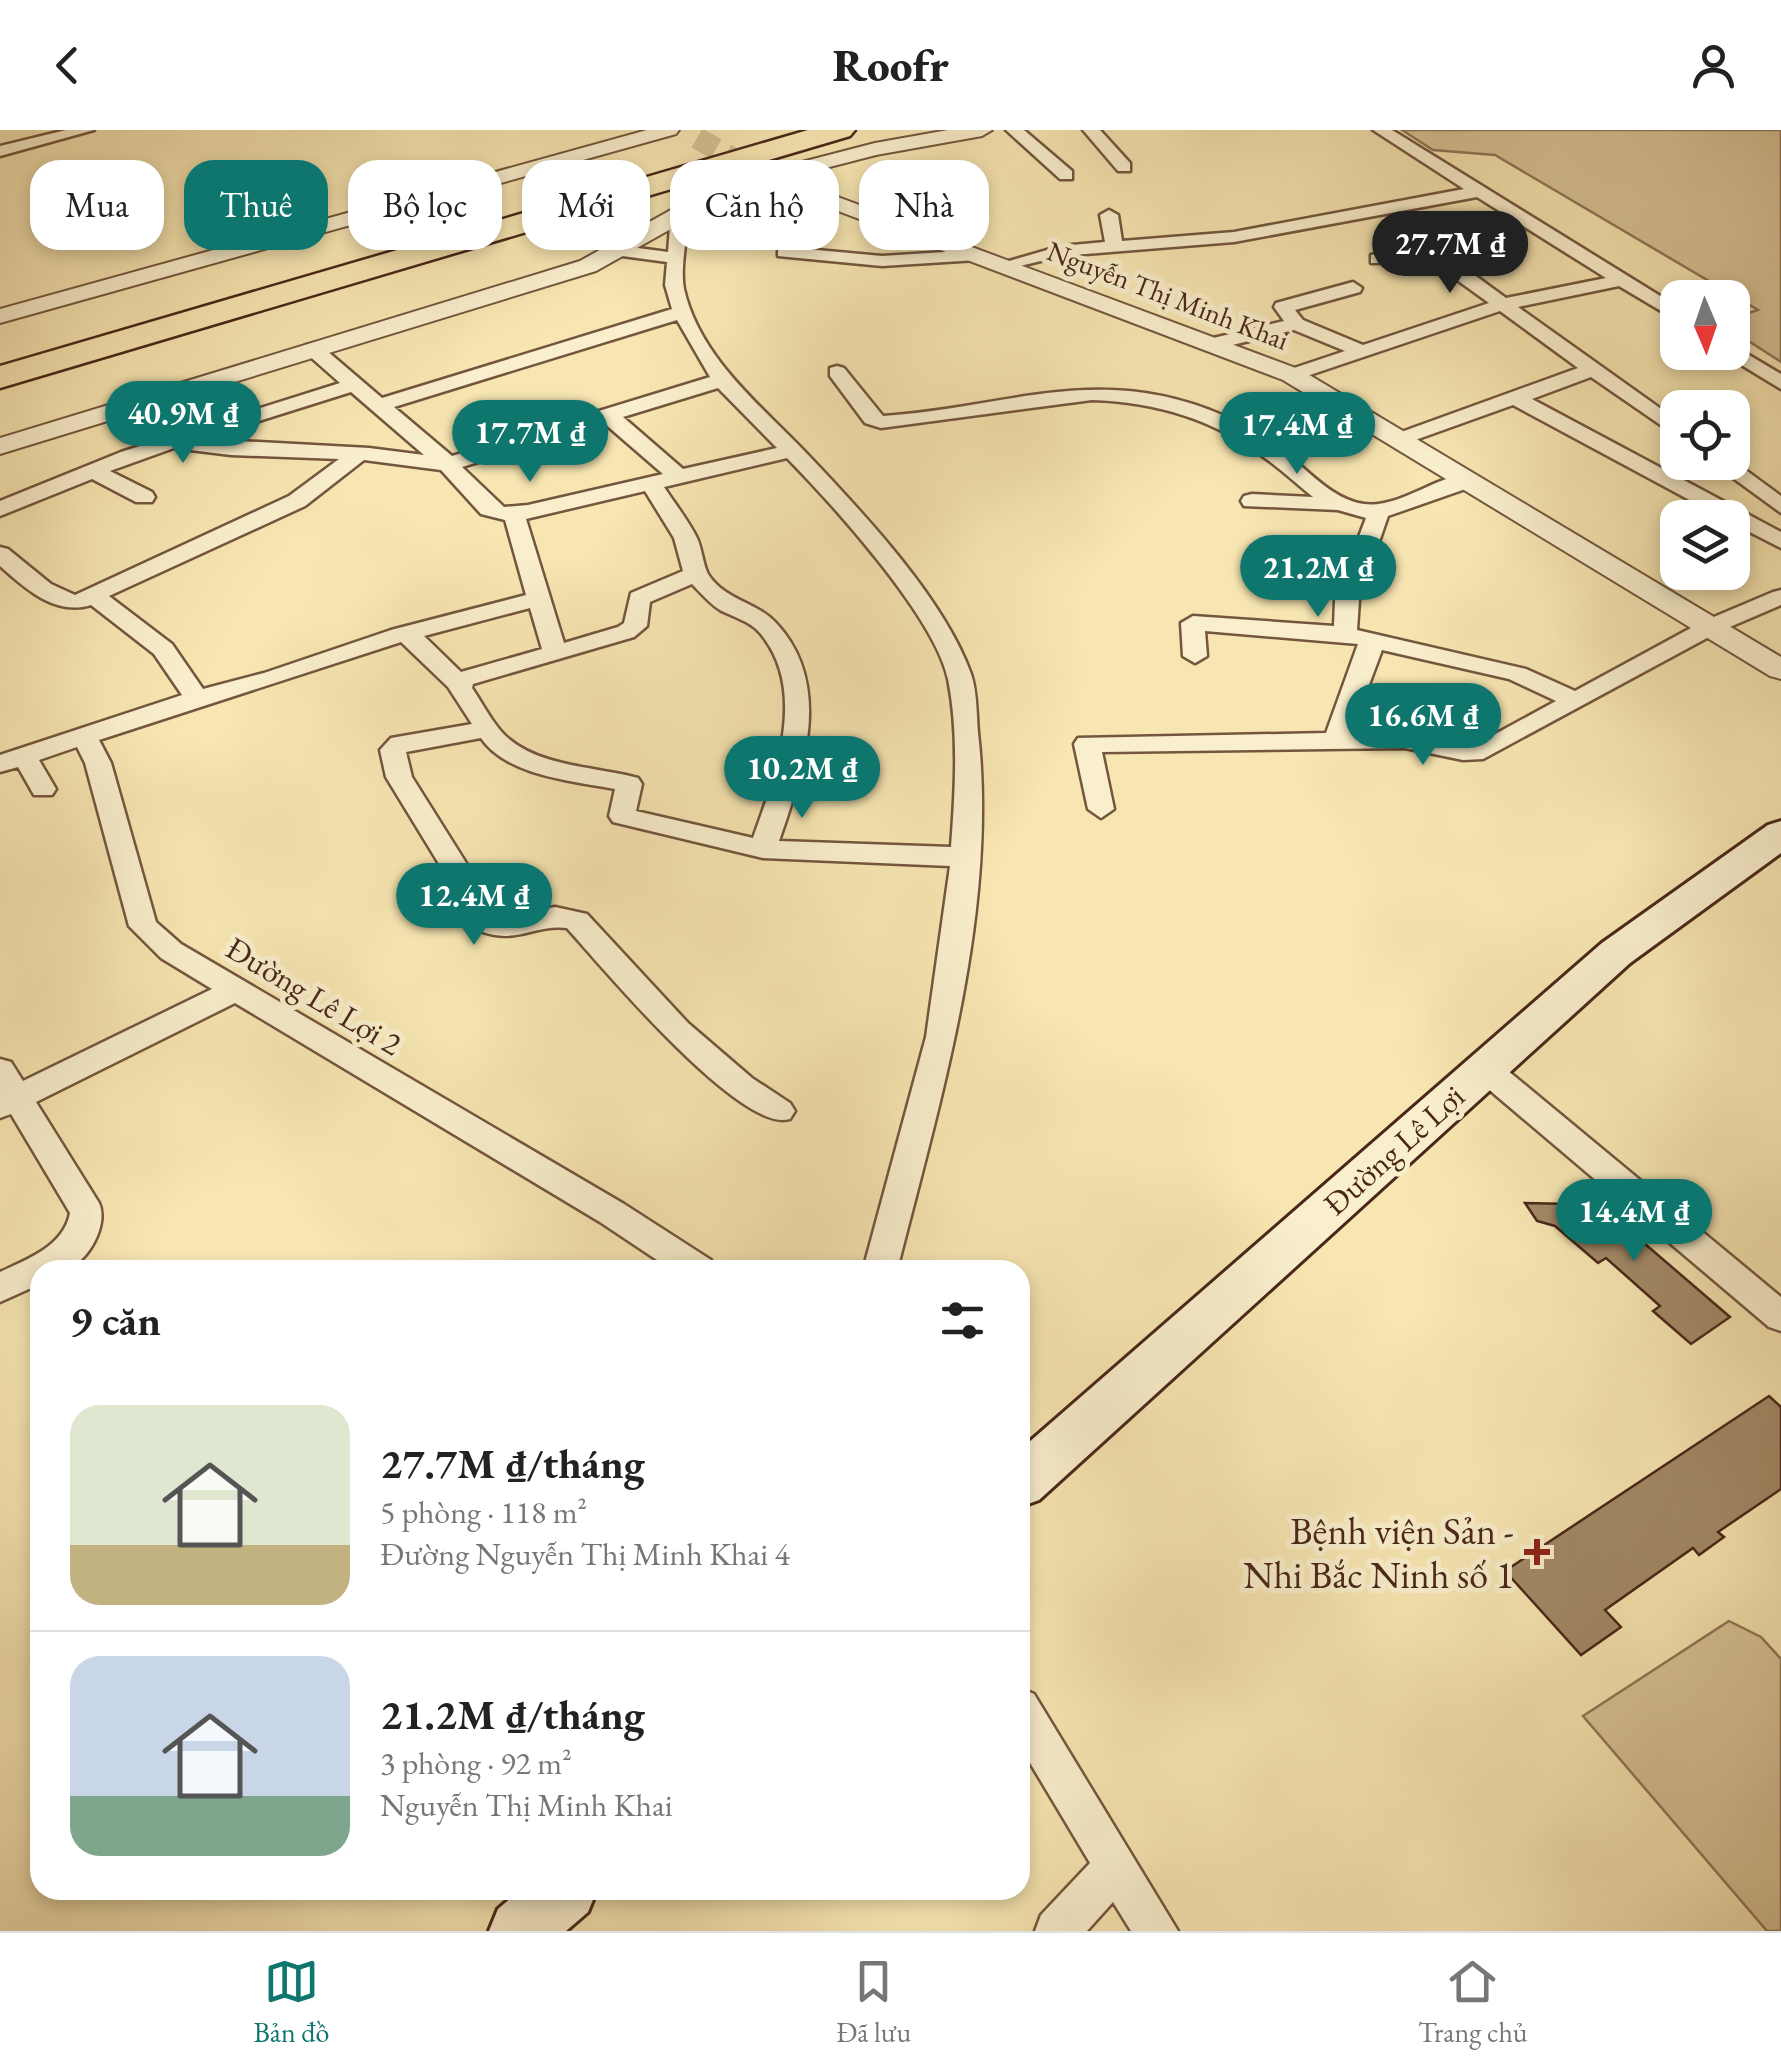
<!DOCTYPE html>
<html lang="vi">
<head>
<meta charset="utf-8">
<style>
  body { margin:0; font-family:"EB Garamond",serif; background:#f6f6f6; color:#222; height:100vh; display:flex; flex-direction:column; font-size:38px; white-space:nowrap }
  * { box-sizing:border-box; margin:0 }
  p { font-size:32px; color:#767676 }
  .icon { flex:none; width:55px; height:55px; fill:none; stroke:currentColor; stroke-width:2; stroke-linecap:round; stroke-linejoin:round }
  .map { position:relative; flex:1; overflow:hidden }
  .details { position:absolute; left:30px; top:1130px; width:1000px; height:640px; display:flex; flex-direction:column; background:#fff; border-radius:30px; box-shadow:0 5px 15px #0003 }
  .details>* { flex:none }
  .banner { position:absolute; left:30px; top:30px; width:1000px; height:90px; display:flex; gap:20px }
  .needle { width:65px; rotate:178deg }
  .tools { position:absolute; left:1660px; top:150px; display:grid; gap:20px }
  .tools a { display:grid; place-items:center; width:90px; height:90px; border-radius:20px; background:#fff; box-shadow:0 5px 15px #0003; font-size:50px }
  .price { position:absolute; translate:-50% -85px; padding:0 22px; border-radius:35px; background:#0f766e; color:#fff; font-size:32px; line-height:65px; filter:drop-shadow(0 2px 5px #0008) }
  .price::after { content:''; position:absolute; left:50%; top:60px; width:30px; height:22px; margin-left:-15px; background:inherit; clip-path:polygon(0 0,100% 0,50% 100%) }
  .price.current { background:#222; color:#fff }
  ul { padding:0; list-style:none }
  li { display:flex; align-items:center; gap:30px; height:250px; padding:0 40px }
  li+li { border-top:2px solid #e0e0e0 }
  li span { display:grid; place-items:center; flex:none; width:280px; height:200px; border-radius:30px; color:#555 }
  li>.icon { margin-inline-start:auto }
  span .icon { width:120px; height:120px; fill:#fffc; stroke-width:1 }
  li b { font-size:42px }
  h2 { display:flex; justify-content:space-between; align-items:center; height:120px; padding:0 40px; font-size:42px }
  .tag { padding:0 35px; border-radius:30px; background:#fff; box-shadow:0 5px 15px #0003; font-size:35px; line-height:90px }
  .tag.current { background:#0f766e; color:#fff }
  header { display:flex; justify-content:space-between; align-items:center; height:130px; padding:0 40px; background:#fff; font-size:45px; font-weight:800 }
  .dock { display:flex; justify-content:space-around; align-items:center; height:140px; border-top:2px solid #e0e0e0; background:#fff; font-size:28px; color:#767676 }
  .dock a { display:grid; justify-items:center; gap:5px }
  .dock .current { color:#0f766e }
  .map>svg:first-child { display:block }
</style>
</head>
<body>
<header><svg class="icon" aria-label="back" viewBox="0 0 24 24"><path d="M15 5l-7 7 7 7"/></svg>Roofr<svg class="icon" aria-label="person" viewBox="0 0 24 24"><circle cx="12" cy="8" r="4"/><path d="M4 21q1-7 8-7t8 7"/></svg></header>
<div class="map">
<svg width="1781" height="1801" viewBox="0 0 1781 1801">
  <rect width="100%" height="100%" fill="#f7e6b2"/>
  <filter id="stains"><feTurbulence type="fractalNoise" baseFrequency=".002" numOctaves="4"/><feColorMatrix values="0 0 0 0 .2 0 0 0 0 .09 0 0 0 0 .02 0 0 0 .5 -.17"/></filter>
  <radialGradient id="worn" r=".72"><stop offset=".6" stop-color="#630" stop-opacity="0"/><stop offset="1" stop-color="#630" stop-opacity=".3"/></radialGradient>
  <path fill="#d9c598" stroke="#917658" stroke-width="2.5" d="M1402 0H1781V232L1733 201V188L1758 180 1495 25 1433 20Z
    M1729 1491 1761 1507 1781 1529V1801H1767L1583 1586Z"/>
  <path fill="#a38a68" stroke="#492618" stroke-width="2.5" d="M1587 1064 1730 1187 1691 1214 1653 1181 1660 1176 1606 1128 1598 1133 1555 1096 1537 1091 1525 1073 1571 1074Z
    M1769 1266 1781 1277V1359L1718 1402 1724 1407 1699 1425 1693 1418 1605 1480 1621 1497 1581 1525 1505 1441Z"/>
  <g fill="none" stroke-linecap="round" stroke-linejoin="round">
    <path stroke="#d4c093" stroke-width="22" stroke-dasharray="22 11" stroke-linecap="butt" d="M697 8 743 34"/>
    <defs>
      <path id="minor" d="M66 0H94L0 26V16Z
        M1006 0H1024L1072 41V49H1060Z
        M1083 0H1100L1130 33V41H1118Z
        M1373 0H1392L1678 177V191L1619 156 1518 177 1678 291V307L1591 247 1532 269 1781 402V418L1732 393V388H1723L1513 275 1407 313H1393L1390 309 1393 305 1578 238 1500 181 1292 251 1282 245 1285 241 1345 221 1294 200 1212 220 1202 214 1205 210 1284 191 1274 177 1276 173 1353 152 1362 158 1360 162 1295 180 1303 190 1363 215 1489 173 1432 132 1371 133V125C1439 110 1454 131 1506 168L1606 148 1477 67 1234 112 1061 126 1004 140 995 135 1061 116 1105 112 1100 85 1109 80 1118 85 1122 111 1234 102 1464 59Z
        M680 79 689 84C687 107 680 137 684 159 700 229 763 277 810 327 865 385 944 469 971 544 978 564 976 590 979 612 996 787 940 971 897 1140H863L926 907 950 736 763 728 613 692 609 686 615 659C573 651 507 646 481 608L406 622 412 647 500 787 555 777 587 784 688 893 752 948 790 973 795 981 790 989C742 1005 601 836 567 798 534 794 516 815 480 801L386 647 380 620 391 608 472 594 448 557 401 512 99 610 111 633 156 792 181 814 624 1074 711 1130 716 1140H672L600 1092 235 873 36 972 99 1073C109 1094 88 1133 65 1140 58 1142 47 1140 40 1140V1154L0 1172V1142C28 1129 64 1116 70 1083L11 984 0 988V929L11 932 23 951 212 859 161 828 129 796 85 633 77 617 39 630 56 659 52 665H34L18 637 0 642V625L182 565 154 524 91 475C55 486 26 459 0 436V417L8 419 51 454 75 465 289 366 339 329 231 325 174 318 110 341 152 362 155 367 152 372H136L92 349 0 386V371L121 322 340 253 306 223V215H320L382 268 672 179 665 155 667 132 615 125 606 120 615 115 668 122 671 84ZM677 190 710 247 452 326 394 277ZM718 258 777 318 683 339 623 287ZM351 262 424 325 369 318 202 309ZM604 293 663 344 528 375 504 377 462 337ZM787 328C833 375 935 487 948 549 959 604 955 663 951 717L779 711C803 641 834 555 776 493 757 472 724 470 708 444 703 435 702 419 697 408 688 390 675 374 664 357ZM364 330 441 340 481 384 505 390 526 465 391 500 264 543 203 559 172 514 109 466 305 376ZM645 361 674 408 683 441 631 463 624 493 618 497 564 513 526 389ZM692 454C701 463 709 473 720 480 733 487 750 491 760 503 809 561 775 646 753 708L636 681 642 654 638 648C598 637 542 637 509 609 495 598 483 574 472 558L473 554 634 507 647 496 650 472ZM530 478 542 519 461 542 424 506Z
        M784 117 882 126 977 120 986 125 977 130 882 136 778 126V118Z
        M1732 215 1781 244V259L1725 225 1723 222H1732Z
        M837 236 844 238 883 286C1006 278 1098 232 1222 285 1243 295 1263 306 1282 320 1306 338 1332 370 1364 374 1402 379 1443 339 1474 346L1477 351 1474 356 1388 386 1359 470 1357 500 1526 539 1575 561 1702 492 1773 462 1781 460V475L1718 502 1483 629 1463 630 1405 618 1102 622 1114 679 1101 688 1088 679 1074 614 1078 608 1326 603 1358 514 1205 501 1207 526 1195 533 1183 526 1181 493 1193 486 1334 496 1335 470 1366 388 1338 380 1244 376 1241 371 1244 366 1252 364 1313 367C1297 354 1282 340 1265 328 1214 289 1155 272 1092 270L881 298 865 293 830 246V238ZM1382 520 1509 549 1556 571 1477 614 1405 602 1351 603Z
        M1732 330 1781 366V383L1711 332Z
        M1484 927 1495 930 1781 1167V1201L1769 1197 1473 946 1469 938 1473 930Z
        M1020 1558 1034 1564 1178 1801H1131L1113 1772 1087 1801H1035L1041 1785 1090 1733 1020 1616Z"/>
      <path id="tertiary" d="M647 0H679L676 4 0 193V179Z
        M948 0H992L982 6 876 25 787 48 1301 240 1781 527V549L1770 546 1283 250 767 54 710 77 596 141 0 324V308L580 131 694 67 751 46 733 34 736 30H750L771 40 875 13Z"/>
      <path id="secondary" d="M1781 691V723L1630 833 1039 1370 1020 1377V1320L1602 813 1768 695Z
        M520 1760H597L588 1782 566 1801H489L498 1779Z"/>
      <path id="motorway" d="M808 0H855L850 6 0 258V236Z"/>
    </defs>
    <use href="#minor" stroke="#74563e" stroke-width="5"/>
    <use href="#tertiary" stroke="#74563e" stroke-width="4"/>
    <use href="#secondary" stroke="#492618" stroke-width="6"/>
    <use href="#motorway" stroke="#492618" stroke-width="5"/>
    <use href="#minor" fill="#faefcd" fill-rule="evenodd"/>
    <use href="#tertiary" fill="#faefcd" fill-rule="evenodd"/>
    <use href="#secondary" fill="#faefcd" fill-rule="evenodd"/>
    <use href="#motorway" fill="#f7e6b2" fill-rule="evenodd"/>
  </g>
  <path fill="#8f2418" stroke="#faefcd" stroke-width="4" d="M1532 1407h10v10h10v10h-10v10h-10v-10h-10v-10h10z"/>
  <g text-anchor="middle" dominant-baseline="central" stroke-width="10" stroke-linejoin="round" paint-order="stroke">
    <g font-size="28" fill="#492618" stroke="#faefcd">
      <text transform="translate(1168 165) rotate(21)">Nguyễn Thị Minh Khai</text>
    </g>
    <g font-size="32" fill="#492618" stroke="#faefcd">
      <text transform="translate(314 866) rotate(31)">Đường Lê Lợi 2</text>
      <text transform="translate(1394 1020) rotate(-42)">Đường Lê Lợi</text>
    </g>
    <g font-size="38" fill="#492618" stroke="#faefcd" text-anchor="end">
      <text x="1514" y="1400">Bệnh viện Sản -<tspan x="1514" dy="44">Nhi Bắc Ninh số 1</tspan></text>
    </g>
  </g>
  <rect width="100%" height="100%" filter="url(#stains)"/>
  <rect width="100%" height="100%" fill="url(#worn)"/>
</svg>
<div class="tools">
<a><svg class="needle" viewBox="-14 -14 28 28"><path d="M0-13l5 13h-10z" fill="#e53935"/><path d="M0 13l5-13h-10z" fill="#767676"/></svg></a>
<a><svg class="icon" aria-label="locate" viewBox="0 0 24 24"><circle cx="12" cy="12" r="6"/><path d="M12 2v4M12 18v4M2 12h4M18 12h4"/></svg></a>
<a><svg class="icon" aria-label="layers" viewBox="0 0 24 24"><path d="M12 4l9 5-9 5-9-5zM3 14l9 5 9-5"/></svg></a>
</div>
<b class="price current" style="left:1450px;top:166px">27.7M ₫</b>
<b class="price" style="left:183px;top:336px">40.9M ₫</b>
<b class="price" style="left:1297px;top:347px">17.4M ₫</b>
<b class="price" style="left:530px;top:355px">17.7M ₫</b>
<b class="price" style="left:1318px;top:490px">21.2M ₫</b>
<b class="price" style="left:1423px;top:638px">16.6M ₫</b>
<b class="price" style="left:802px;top:691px">10.2M ₫</b>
<b class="price" style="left:474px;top:818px">12.4M ₫</b>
<b class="price" style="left:1634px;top:1134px">14.4M ₫</b>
<div class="banner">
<a class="tag">Mua</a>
<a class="tag current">Thuê</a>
<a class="tag">Bộ lọc</a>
<a class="tag">Mới</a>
<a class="tag">Căn hộ</a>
<a class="tag">Nhà</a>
</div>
<section class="details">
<h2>9 căn<svg class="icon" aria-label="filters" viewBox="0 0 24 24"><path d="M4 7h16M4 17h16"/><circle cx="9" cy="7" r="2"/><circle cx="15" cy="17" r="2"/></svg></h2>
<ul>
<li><span style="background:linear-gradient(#dfe7d0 70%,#c2b280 0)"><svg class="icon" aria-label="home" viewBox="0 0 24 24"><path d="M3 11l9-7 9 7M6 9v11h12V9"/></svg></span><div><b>27.7M ₫/tháng</b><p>5 phòng · 118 m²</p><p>Đường Nguyễn Thị Minh Khai 4</p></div></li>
<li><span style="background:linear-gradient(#c9d6e8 70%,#7fa58c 0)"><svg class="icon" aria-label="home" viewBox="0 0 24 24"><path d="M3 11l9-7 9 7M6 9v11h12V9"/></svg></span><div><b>21.2M ₫/tháng</b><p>3 phòng · 92 m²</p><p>Nguyễn Thị Minh Khai</p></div></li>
</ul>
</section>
</div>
<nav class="dock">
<a class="current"><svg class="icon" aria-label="map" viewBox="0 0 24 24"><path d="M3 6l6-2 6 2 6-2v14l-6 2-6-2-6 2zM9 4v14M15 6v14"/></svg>Bản đồ</a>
<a><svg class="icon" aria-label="saved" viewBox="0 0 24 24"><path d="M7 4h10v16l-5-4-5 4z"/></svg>Đã lưu</a>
<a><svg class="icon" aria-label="home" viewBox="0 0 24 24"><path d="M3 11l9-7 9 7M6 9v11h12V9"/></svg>Trang chủ</a>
</nav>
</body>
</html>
